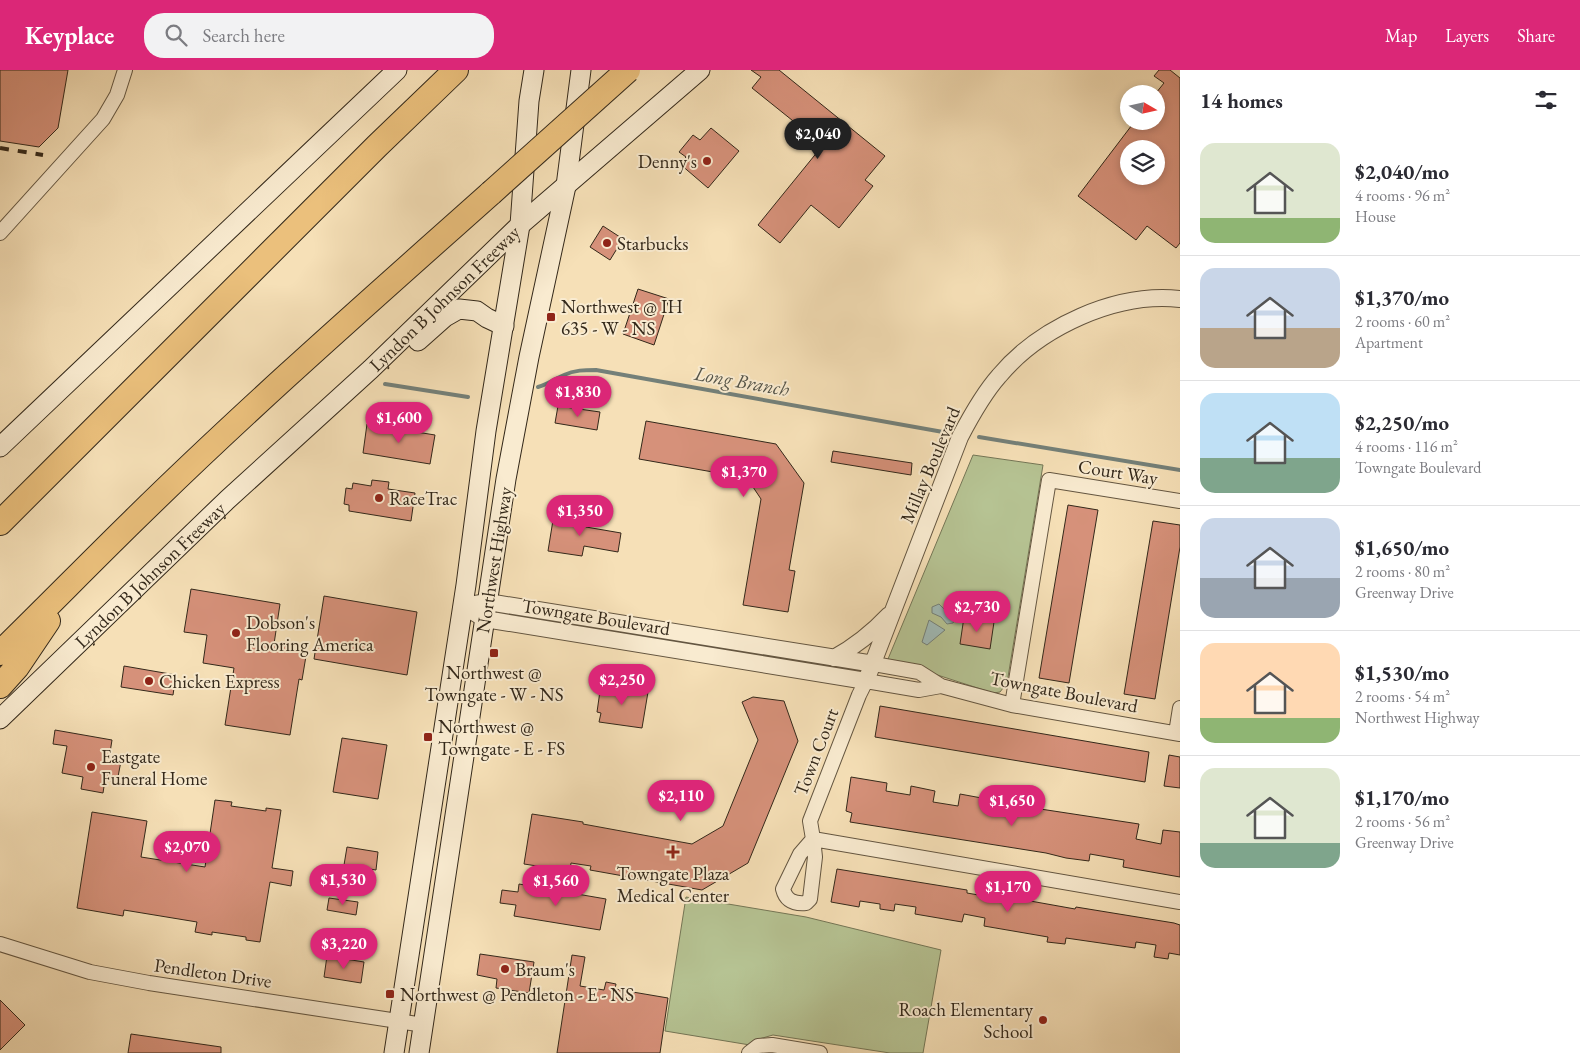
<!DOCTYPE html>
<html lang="en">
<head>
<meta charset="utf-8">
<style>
  body { margin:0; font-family:"EB Garamond",serif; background:#f2f2f3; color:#2b2b33; height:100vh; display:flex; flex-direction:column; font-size:19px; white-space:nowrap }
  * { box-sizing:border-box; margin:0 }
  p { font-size:16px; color:#7c7c81 }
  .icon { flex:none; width:28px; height:28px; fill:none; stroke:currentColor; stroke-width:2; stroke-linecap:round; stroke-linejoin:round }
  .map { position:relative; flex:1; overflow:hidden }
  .drawer { display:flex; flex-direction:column; background:#fff; width:400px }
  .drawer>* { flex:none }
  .needle { width:32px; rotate:99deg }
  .fabs { position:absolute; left:1120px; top:15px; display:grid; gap:10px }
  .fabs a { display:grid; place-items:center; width:45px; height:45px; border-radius:50%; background:#fff; box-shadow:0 2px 8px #0003; font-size:25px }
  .price { position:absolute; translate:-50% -42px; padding:0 11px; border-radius:18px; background:#db2777; color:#fff; font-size:16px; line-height:32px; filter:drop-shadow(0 1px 2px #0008) }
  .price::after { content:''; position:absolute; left:50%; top:30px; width:15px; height:11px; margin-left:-8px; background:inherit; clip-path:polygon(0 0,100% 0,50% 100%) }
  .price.current { background:#222; color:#fff }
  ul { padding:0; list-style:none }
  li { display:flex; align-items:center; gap:15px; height:125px; padding:0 20px }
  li+li { border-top:1px solid #e1e1e2 }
  li span { display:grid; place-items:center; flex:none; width:140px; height:100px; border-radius:15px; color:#555 }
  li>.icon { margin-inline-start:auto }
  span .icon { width:60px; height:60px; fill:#fffc; stroke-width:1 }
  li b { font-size:21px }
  h2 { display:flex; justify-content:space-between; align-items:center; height:60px; padding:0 20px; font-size:21px }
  header { display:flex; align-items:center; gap:30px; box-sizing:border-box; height:70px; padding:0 25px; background:#db2777; color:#fff }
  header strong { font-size:24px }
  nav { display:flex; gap:28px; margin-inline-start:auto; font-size:18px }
  .search { width:350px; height:45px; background:#f2f2f3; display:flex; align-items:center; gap:12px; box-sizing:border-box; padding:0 18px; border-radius:20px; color:#7c7c81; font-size:19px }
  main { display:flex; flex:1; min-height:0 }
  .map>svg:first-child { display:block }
</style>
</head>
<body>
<header>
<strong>Keyplace</strong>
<div class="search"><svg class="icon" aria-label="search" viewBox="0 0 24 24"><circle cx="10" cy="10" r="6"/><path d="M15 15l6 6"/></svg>Search here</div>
<nav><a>Map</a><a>Layers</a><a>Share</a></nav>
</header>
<main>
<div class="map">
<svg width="1180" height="983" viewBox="0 0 1180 983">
  <rect width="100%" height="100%" fill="#f6e0b7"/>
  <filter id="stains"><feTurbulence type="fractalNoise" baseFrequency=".004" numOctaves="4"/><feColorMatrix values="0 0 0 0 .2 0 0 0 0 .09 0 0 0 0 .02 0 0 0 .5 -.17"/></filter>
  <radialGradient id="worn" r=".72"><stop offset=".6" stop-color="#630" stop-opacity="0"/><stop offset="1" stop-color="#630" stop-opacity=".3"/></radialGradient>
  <path fill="#b6c393" stroke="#747656" d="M973 385 1043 395 1007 613 1000 622 993 623 888 589Z
    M686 827 806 847 941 880 923 983H890L773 965 759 969 750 975 665 961Z"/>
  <path fill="#a0bbb8" stroke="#748079" d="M939 534 945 540 954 543 955 549 953 553 947 554 941 547 932 543V537Z
    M929 550 945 560 927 575 922 572Z"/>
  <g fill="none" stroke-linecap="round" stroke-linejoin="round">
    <path stroke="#748079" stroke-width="4" d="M385 314 468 327
      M538 317C549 314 554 309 564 305 574 300 585 300 596 300L943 362
      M979 367 1180 400"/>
  </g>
  <path fill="#d6917a" stroke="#33281a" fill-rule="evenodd" d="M0 0H68L58 58 39 77 0 71Z
    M751 0H779L885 86 865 110 873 116 839 158 811 135 780 173 758 155 823 75 752 18 761 7Z
    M1159 0H1170L1180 8V173L1176 178 1147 156 1136 170 1078 126 1135 51H1156V23L1164 13 1154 6ZM1129 79H1156V106H1129Z
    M711 58 739 81 708 118 680 94 686 87 679 82 693 65 700 70Z
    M603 156 623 169 610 190 590 177Z
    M638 219 669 229 654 275 623 264Z
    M558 336 600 342 597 360 555 353Z
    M646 351 776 374 804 413 789 500 795 501 788 542 743 535 761 429 747 408 639 389Z
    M367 354 435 365 430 394 363 383Z
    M833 381 912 393 911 405 831 392Z
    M372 410 389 412 388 419 415 423 411 451 349 441V435L344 434 346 418 352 419 353 413 371 416Z
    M1068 435 1098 440 1069 613 1039 608Z
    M554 444 588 450 586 457 621 463 618 482 584 476 582 486 548 481Z
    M1153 451 1180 455V477L1155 629 1124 624Z
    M191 519 280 534 274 574 307 580 302 610 299 609 290 665 225 655 234 598 203 593 207 565 184 562Z
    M324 526 417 542 407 605 314 589Z
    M964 547 994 552 990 579 960 574Z
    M124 596 176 605 173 625 121 617Z
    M601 614 648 622 642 658 599 652 601 643 597 642Z
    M753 627 784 631 798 671 748 793 702 820 590 800 591 796 571 793 570 801 524 794 532 744 583 752V754L692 774 723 756 758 670 742 632Z
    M880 636 1149 682 1145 712 875 667Z
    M55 660 112 670 109 689 121 691 117 712 105 710 103 723 81 719 83 707 62 703 67 676 53 674Z
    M342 668 387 675 378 729 333 722Z
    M1169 685 1180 687V718L1164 716Z
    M851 707 887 713 886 721 910 725 911 716 935 721 933 732 958 736 960 724 987 729 985 739 994 740V741L1012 744 1014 735 1139 754 1136 769 1161 774 1163 760 1180 762V807L1123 797 1124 790 1090 784 1089 791 1066 788 1046 783 850 752 852 743 846 741Z
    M215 730 232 732 231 736 266 741V738L281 740 272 798 293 801 291 816 270 812 260 872 246 870V867L212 862V865L195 862 197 852 124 840 123 846 77 838 92 742 147 751 141 787 205 797Z
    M347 777 378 782 376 800 344 795Z
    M837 799 967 820V823L1007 830 1008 827 1075 839 1076 837 1174 853 1180 855V885L1169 883 1168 889 1154 887 1156 875 1136 872 1135 878 1066 868 1065 874 1047 872 1048 867 984 856 985 848 964 844 962 852 915 844 916 837 895 834 894 841 880 839V834L860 831 859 837 831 832Z
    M519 814 606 829 600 860 514 846 516 835 500 833 502 820 518 822Z
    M329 828 358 832 356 845 327 840Z
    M480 884 534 892 529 923 496 918 497 909 477 905Z
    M572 885 585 887 580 916 604 920 606 912 616 914 615 919 668 928 660 983H557Z
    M327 886 364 892 361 913 324 907Z
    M0 930 25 955 0 980Z
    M131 964 221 977V983H128Z"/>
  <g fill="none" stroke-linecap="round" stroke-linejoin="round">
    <defs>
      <path id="minor" d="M0 163 103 49 117 25 125 0
        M874 594 919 602 941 616 1012 635 1180 664
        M941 616 919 620 866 611 859 625 810 751 813 769 800 784 783 819C786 831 794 834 806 833L810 829 815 787 813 769 1180 832
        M1012 635 1049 410 1180 431
        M1176 663 1180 638
        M0 874 90 902 149 913 424 955
        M749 983 758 976 772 975 820 983"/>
      <path id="tertiary" d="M475 534 488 532 874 594
        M463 536 485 549 866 611 960 367C971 346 983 324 999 306 1040 257 1116 222 1180 229
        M834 588C856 576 872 563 889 545"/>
      <g id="secondary">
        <path d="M418 271 445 247 459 239 477 241 487 248 504 256"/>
        <path d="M0 377 397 0"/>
        <path id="s1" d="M0 649 227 430 371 299 520 155 700 0"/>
        <path d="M394 983 466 515 486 361 520 155 529 31 534 0"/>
        <path d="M419 983 506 409 529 287 566 116 581 0"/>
      </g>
      <path id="motorway" d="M0 453 377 76 456 0
        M0 583C45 539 89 494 134 450 249 337 371 230 491 123
        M0 616 17 597 48 551"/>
    </defs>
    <use href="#minor" stroke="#645641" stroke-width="16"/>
    <use href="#tertiary" stroke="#645641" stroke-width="18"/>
    <use href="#secondary" stroke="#33281a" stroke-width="21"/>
    <use href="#motorway" stroke="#33281a" stroke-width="26"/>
    <use href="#minor" stroke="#f9ebd0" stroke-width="14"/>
    <use href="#tertiary" stroke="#f9ebd0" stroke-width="16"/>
    <use href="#secondary" stroke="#f9ebd0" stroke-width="19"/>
    <use href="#motorway" stroke="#ebc07c" stroke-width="24"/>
    <path stroke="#33281a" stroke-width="4" stroke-dasharray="9 9" stroke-linecap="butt" d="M0 78 43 85"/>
    <defs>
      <path id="motorway-bridge" d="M491 123 628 0"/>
    </defs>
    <use href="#motorway-bridge" stroke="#33281a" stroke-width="26" stroke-linecap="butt"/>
    <use href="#motorway-bridge" stroke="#ebc07c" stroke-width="24"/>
  </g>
  <g fill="#8f2418" stroke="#f9ebd0" stroke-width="2">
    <circle cx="707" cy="91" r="5"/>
    <circle cx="607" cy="173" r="5"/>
    <rect x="546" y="242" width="10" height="10" rx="2.5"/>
    <circle cx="379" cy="428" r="5"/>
    <circle cx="236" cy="563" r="5"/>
    <rect x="489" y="578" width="10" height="10" rx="2.5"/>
    <circle cx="149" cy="611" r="5"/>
    <rect x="423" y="662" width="10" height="10" rx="2.5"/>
    <circle cx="91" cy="697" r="5"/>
    <path d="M670.5 774.5h5v5h5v5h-5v5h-5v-5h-5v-5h5z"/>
    <circle cx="505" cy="899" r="5"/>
    <rect x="385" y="919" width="10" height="10" rx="2.5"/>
    <circle cx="1043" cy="950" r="5"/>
  </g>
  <g text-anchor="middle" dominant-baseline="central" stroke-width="4" stroke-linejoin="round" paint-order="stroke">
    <g font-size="19" fill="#33281a" stroke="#f9ebd0" text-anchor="start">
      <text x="697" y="91" text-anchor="end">Denny's</text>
      <text x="617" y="173">Starbucks</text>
      <text x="561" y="236">Northwest @ IH<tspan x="561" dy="22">635 - W - NS</tspan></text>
      <text x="389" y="428">RaceTrac</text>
      <text x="246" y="552">Dobson's<tspan x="246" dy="22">Flooring America</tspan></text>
      <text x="494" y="602" text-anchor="middle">Northwest @<tspan x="494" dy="22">Towngate - W - NS</tspan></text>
      <text x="159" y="611">Chicken Express</text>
      <text x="438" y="656">Northwest @<tspan x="438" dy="22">Towngate - E - FS</tspan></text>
      <text x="101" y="686">Eastgate<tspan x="101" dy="22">Funeral Home</tspan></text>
      <text x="673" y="803" text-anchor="middle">Towngate Plaza<tspan x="673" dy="22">Medical Center</tspan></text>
      <text x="515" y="899">Braum's</text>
      <text x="400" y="924">Northwest @ Pendleton - E - NS</text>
      <text x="1033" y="939" text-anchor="end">Roach Elementary<tspan x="1033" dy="22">School</tspan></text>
    </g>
    <g font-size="19" fill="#33281a" stroke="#f9ebd0">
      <text stroke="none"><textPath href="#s1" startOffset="612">Lyndon B Johnson Freeway</textPath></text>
      <text transform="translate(930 395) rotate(-67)">Millay Boulevard</text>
      <text transform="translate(1118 402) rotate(9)">Court Way</text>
      <text transform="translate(494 490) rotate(-81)">Northwest Highway</text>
      <text stroke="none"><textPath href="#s1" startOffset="208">Lyndon B Johnson Freeway</textPath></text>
      <text transform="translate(596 547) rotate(9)">Towngate Boulevard</text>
      <text transform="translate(1064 622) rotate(11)">Towngate Boulevard</text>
      <text transform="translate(816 682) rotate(-69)">Town Court</text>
      <text transform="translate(213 903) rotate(8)">Pendleton Drive</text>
    </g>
    <g font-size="20" font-style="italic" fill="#545449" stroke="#f9ebd0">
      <text transform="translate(742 311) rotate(10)">Long Branch</text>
    </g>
  </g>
  <rect width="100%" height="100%" filter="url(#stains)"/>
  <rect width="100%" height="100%" fill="url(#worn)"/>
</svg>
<div class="fabs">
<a><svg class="needle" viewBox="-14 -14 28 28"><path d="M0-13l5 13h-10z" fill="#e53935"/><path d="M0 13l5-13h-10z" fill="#7c7c81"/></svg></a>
<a><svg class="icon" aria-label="layers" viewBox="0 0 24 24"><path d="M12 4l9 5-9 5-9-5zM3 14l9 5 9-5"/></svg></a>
</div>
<b class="price current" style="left:818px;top:90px">$2,040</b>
<b class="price" style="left:578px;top:348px">$1,830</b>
<b class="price" style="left:399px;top:374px">$1,600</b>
<b class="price" style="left:744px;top:428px">$1,370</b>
<b class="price" style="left:580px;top:467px">$1,350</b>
<b class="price" style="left:977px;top:563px">$2,730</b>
<b class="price" style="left:622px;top:636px">$2,250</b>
<b class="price" style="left:681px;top:752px">$2,110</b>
<b class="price" style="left:1012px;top:757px">$1,650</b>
<b class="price" style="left:187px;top:803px">$2,070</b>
<b class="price" style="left:343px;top:836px">$1,530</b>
<b class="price" style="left:556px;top:837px">$1,560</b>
<b class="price" style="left:1008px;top:843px">$1,170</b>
<b class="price" style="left:344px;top:900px">$3,220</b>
</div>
<section class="drawer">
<h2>14 homes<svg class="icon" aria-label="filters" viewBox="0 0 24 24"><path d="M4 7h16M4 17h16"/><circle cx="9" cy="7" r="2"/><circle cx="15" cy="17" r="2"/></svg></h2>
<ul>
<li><span style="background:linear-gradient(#dfe7d0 75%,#8fb573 0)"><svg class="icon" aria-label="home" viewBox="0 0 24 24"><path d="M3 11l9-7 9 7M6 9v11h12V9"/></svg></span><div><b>$2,040/mo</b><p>4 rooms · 96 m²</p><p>House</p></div></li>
<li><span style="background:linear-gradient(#c9d6e8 60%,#b9a48a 0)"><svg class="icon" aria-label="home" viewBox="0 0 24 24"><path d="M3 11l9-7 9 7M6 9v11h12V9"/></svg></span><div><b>$1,370/mo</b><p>2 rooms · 60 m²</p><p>Apartment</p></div></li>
<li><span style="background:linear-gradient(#bfe0f5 65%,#7fa58c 0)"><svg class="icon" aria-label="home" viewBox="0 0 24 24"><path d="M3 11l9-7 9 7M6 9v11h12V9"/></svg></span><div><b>$2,250/mo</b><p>4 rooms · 116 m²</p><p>Towngate Boulevard</p></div></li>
<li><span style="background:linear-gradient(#c9d6e8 60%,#9aa5b1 0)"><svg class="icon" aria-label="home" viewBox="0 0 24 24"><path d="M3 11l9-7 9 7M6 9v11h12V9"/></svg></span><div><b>$1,650/mo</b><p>2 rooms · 80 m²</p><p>Greenway Drive</p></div></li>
<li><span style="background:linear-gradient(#ffd9b3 75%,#8fb573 0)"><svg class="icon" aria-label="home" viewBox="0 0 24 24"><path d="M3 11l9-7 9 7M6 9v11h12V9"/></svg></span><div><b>$1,530/mo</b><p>2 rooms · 54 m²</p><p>Northwest Highway</p></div></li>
<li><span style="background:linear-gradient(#dfe7d0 75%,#7fa58c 0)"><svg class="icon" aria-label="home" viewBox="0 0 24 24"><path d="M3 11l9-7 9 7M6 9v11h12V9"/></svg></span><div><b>$1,170/mo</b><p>2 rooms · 56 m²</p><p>Greenway Drive</p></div></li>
</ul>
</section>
</main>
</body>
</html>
